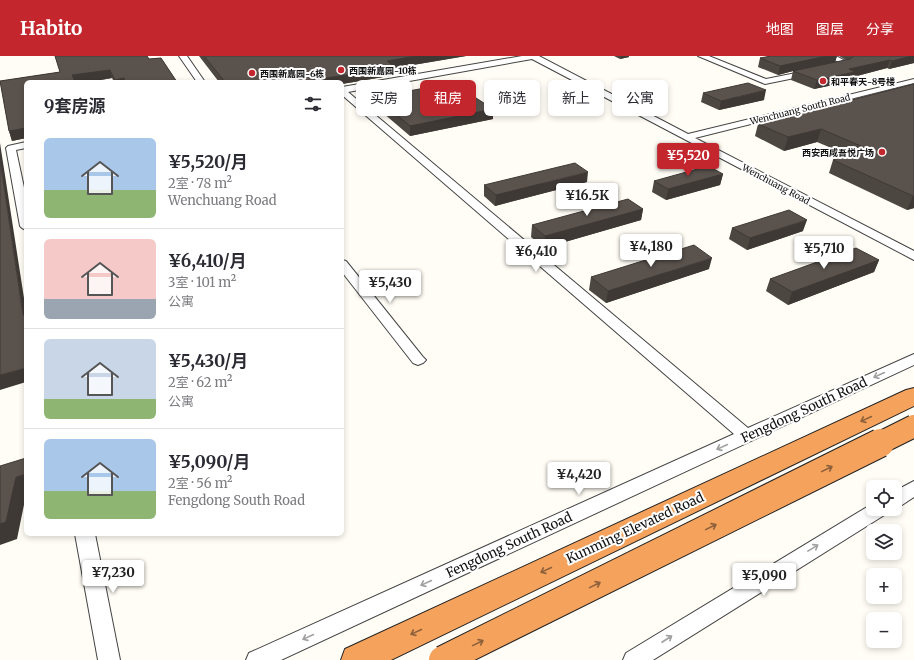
<!DOCTYPE html>
<html lang="zh">
<head>
<meta charset="utf-8">
<style>
  body { margin:0; font-family:Merriweather,"Noto Sans SC",serif; background:#f7f7f7; color:#2b2b33; height:100vh; display:flex; flex-direction:column; font-size:15px; white-space:nowrap }
  * { box-sizing:border-box; margin:0 }
  p { font-size:13px; color:#7c7c81 }
  .icon { flex:none; width:22px; height:22px; fill:none; stroke:currentColor; stroke-width:2; stroke-linecap:round; stroke-linejoin:round }
  .map { position:relative; flex:1; overflow:hidden }
  .side { position:absolute; left:24px; top:24px; width:320px; height:456px; display:flex; flex-direction:column; background:#fff; border-radius:6px; box-shadow:0 2px 6px #0003 }
  .side>* { flex:none }
  .guide { position:absolute; left:356px; top:24px; width:380px; height:36px; display:flex; gap:8px }
  .controls { position:absolute; left:866px; top:424px; display:grid; gap:8px }
  .controls a { display:grid; place-items:center; width:36px; height:36px; border-radius:6px; background:#fff; box-shadow:0 2px 6px #0003; font-size:20px }
  .price { position:absolute; translate:-50% -34px; padding:0 9px; border-radius:4px; background:#fff; color:#222; font-size:13px; line-height:26px; filter:drop-shadow(0 1px 2px #0008) }
  .price::after { content:''; position:absolute; left:50%; top:24px; width:12px; height:9px; margin-left:-6px; background:inherit; clip-path:polygon(0 0,100% 0,50% 100%) }
  .price.active { background:#c4262e; color:#fff }
  ul { padding:0; list-style:none }
  li { display:flex; align-items:center; gap:12px; height:100px; padding:0 20px }
  li+li { border-top:1px solid #e1e1e2 }
  li span { display:grid; place-items:center; flex:none; width:112px; height:80px; border-radius:6px; color:#555 }
  li>.icon { margin-inline-start:auto }
  span .icon { width:48px; height:48px; fill:#fffc; stroke-width:1 }
  li b { font-size:17px }
  h2 { display:flex; justify-content:space-between; align-items:center; height:48px; padding:0 20px; font-size:17px }
  .tag { padding:0 14px; border-radius:6px; background:#fff; box-shadow:0 2px 6px #0003; font-size:14px; line-height:36px }
  .tag.active { background:#c4262e; color:#fff }
  header { display:flex; align-items:center; gap:24px; box-sizing:border-box; height:56px; padding:0 20px; background:#c4262e; color:#fff }
  header strong { font-size:19px }
  nav { display:flex; gap:22px; margin-inline-start:auto; font-size:14px }
  .map>svg:first-child { display:block }
</style>
</head>
<body>
<header>
<strong>Habito</strong>
<nav><a>地图</a><a>图层</a><a>分享</a></nav>
</header>
<div class="map">
<svg width="914" height="604" viewBox="0 0 914 604">
  <rect width="100%" height="100%" fill="#fffdf5"/>
  <g fill="none" stroke-linecap="round" stroke-linejoin="round">
    <defs>
      <path id="minor" d="M179 0H187L205 26H197Z
        M522 0H539L688 78 914 23V27L695 82 914 195V204L532 3 348 36 748 372 914 298V309L281 604H246L249 597 734 378 342 39V31Z
        M698 0H709L766 23 811 14 815 16 814 18 765 28Z
        M826 0H836L851 8 838 13H832V9L840 7Z
        M26 86V92L16 94 26 141V174L22 172 20 170 6 92 8 90Z
        M342 204 346 205 423 301 426 304 423 307 418 309 413 307 342 216Z
        M914 425V441L902 449 895 451V435Z
        M872 448 873 453H888L886 458 653 604H623L626 597Z
        M75 478H95L120 604H98Z"/>
      <path id="highway" d="M914 332V350L391 604H341L345 593 906 334Z"/>
    </defs>
    <use href="#minor" stroke="#444" stroke-width="2"/>
    <use href="#highway" stroke="#222" stroke-width="2"/>
    <use href="#minor" fill="#fff" fill-rule="evenodd"/>
    <use href="#highway" fill="#f5a25d" fill-rule="evenodd"/>
    <defs>
      <path id="highway-bridge-far1" d="M878 388 914 370"/>
      <path id="highway-bridge" d="M443 604 880 387"/>
    </defs>
    <use href="#highway-bridge-far1" stroke="#222" stroke-width="24" stroke-linecap="butt"/>
    <use href="#highway-bridge" stroke="#222" stroke-width="30" stroke-linecap="butt"/>
    <use href="#highway-bridge-far1" stroke="#f5a25d" stroke-width="22"/>
    <use href="#highway-bridge" stroke="#f5a25d" stroke-width="28"/>
  </g>
  <path fill="#4d4742" d="M55 0H147L149 3 161 2 177 26H114L112 22 89 26H26V82L12 85 9 75 0 25 60 16Z
    M199 0H466L395 12V19L342 28V26H219Z
    M614 0H629V1L620 3Z
    M771 0H837L835 6 846 4 839 0H914V7L889 13 887 12 853 21 852 25 814 33 791 24 793 15 778 19 758 11 760 2Z
    M914 28V152L907 154 829 117 833 104 848 99 817 86 784 95 755 80 758 68Z
    M703 37 764 44 719 54 701 46Z
    M375 41 493 53V63L410 80 376 51Z
    M723 118 720 129 666 144 652 136 654 125Z
    M587 126 495 150 484 140V129Z
    M643 153 641 164 544 192 531 181 532 169Z
    M732 172 803 175 747 194 729 183Z
    M879 204 874 216 788 249 766 235 770 223Z
    M709 213 606 247 589 234 591 221Z"/>
  <path fill="#3f3936" d="M416 0H466L395 12V19L342 28V26H302L387 5Z
    M621 0H629V1L620 3Z
    M827 0H837L835 6 793 15 778 19 780 10Z
    M912 0H914V7L889 13 892 5Z
    M890 4 887 12 853 21 852 25 814 33 817 24 849 13Z
    M110 14 112 22 89 26H74L72 19Z
    M124 22 125 26H115V24Z
    M766 34 764 44 719 54 721 45Z
    M493 53V63L410 80V70Z
    M26 72V82L12 85 9 75Z
    M821 73 817 86 784 95 788 81Z
    M0 87 26 255V266L23 259 0 104Z
    M588 116 587 126 495 150 496 139Z
    M723 118 720 129 666 144 668 133Z
    M913 140H914V152L907 154Z
    M643 153 641 164 544 192 545 180Z
    M807 164 803 175 747 194 750 182Z
    M712 202 709 213 606 247 608 235Z
    M879 204 874 216 788 249 792 236Z
    M26 312V326L0 334V319Z
    M26 418V439L17 483 0 489V468L16 421Z"/>
  <path fill="#5a524d" stroke="#3f3936" d="M55 0H147L149 3 161 2 177 26H125L124 22 115 24 110 14 72 19 75 26H26V72L9 75 0 25 60 16Z
    M204 0H416L387 5 395 11 302 26H225Z
    M771 0H827L780 10 760 2Z
    M854 0H912L892 5 890 4 849 13 855 16 817 24 793 15 850 3Z
    M453 27 493 53 410 70 375 41Z
    M748 27 766 34 721 45 703 37Z
    M914 28V140H913L833 104 868 93 821 73 788 81 758 68Z
    M0 104 23 259H26V312L0 319Z
    M575 107 588 116 496 139 484 129Z
    M708 110 723 118 668 133 654 125Z
    M628 143 643 153 545 180 532 169Z
    M789 154 807 164 750 182 732 172Z
    M694 189 712 202 608 235 591 221Z
    M856 192 879 204 792 236 770 223Z
    M26 402V418L16 421 6 466 0 468V410Z"/>
  <defs><path id="oneway-shaft" d="M-6 0H5M1.5-3L5.5 0L1.5 3" fill="none" stroke-width="1.6" stroke-linecap="round" stroke-linejoin="round"/></defs>
  <g stroke="#a0a0a0">
    <use href="#oneway-shaft" transform="translate(879 319) rotate(155)"/>
    <use href="#oneway-shaft" transform="translate(722 391) rotate(155)"/>
    <use href="#oneway-shaft" transform="translate(813 492) rotate(-31)"/>
    <use href="#oneway-shaft" transform="translate(426 527) rotate(155)"/>
    <use href="#oneway-shaft" transform="translate(308 581) rotate(155)"/>
    <use href="#oneway-shaft" transform="translate(667 583) rotate(-33)"/>
  </g>
  <g stroke="#8e613b">
    <use href="#oneway-shaft" transform="translate(866 363) rotate(155)"/>
    <use href="#oneway-shaft" transform="translate(827 413) rotate(-26)"/>
    <use href="#oneway-shaft" transform="translate(711 471) rotate(-26)"/>
    <use href="#oneway-shaft" transform="translate(546 514) rotate(155)"/>
    <use href="#oneway-shaft" transform="translate(595 529) rotate(-26)"/>
    <use href="#oneway-shaft" transform="translate(416 576) rotate(155)"/>
    <use href="#oneway-shaft" transform="translate(478 587) rotate(-26)"/>
  </g>
  <g fill="#c4262e" stroke="#fff" stroke-width="1.5">
    <circle cx="341" cy="14" r="4"/>
    <circle cx="252" cy="17" r="4"/>
    <circle cx="823" cy="25" r="4"/>
    <circle cx="882" cy="96" r="4"/>
  </g>
  <g text-anchor="middle" dominant-baseline="central" stroke-width="4" stroke-linejoin="round" paint-order="stroke">
    <g font-size="9" font-weight="bold" fill="#111" stroke="#fff" text-anchor="start">
      <text x="349" y="14">西围新嘉园-10栋</text>
      <text x="260" y="17">西围新嘉园-6栋</text>
      <text x="831" y="25">和平春天-8号楼</text>
      <text x="874" y="96" text-anchor="end">西安西咸吾悦广场</text>
    </g>
    <g font-size="9" fill="#111" stroke="#fff">
      <text transform="translate(800 53) rotate(-14)">Wenchuang South Road</text>
      <text transform="translate(776 128) rotate(28)">Wenchuang Road</text>
    </g>
    <g font-size="13" fill="#111" stroke="#fff">
      <text transform="translate(804 354) rotate(-25)">Fengdong South Road</text>
      <text transform="translate(635 472) rotate(-25)">Kunming Elevated Road</text>
      <text transform="translate(509 489) rotate(-25)">Fengdong South Road</text>
    </g>
  </g>
</svg>
<div class="controls">
<a><svg class="icon" aria-label="locate" viewBox="0 0 24 24"><circle cx="12" cy="12" r="6"/><path d="M12 2v4M12 18v4M2 12h4M18 12h4"/></svg></a>
<a><svg class="icon" aria-label="layers" viewBox="0 0 24 24"><path d="M12 4l9 5-9 5-9-5zM3 14l9 5 9-5"/></svg></a>
<a>+</a>
<a>−</a>
</div>
<b class="price active" style="left:688px;top:121px">¥5,520</b>
<b class="price" style="left:587px;top:161px">¥16.5K</b>
<b class="price" style="left:651px;top:212px">¥4,180</b>
<b class="price" style="left:824px;top:214px">¥5,710</b>
<b class="price" style="left:536px;top:217px">¥6,410</b>
<b class="price" style="left:390px;top:248px">¥5,430</b>
<b class="price" style="left:579px;top:440px">¥4,420</b>
<b class="price" style="left:113px;top:538px">¥7,230</b>
<b class="price" style="left:764px;top:541px">¥5,090</b>
<div class="guide">
<a class="tag">买房</a>
<a class="tag active">租房</a>
<a class="tag">筛选</a>
<a class="tag">新上</a>
<a class="tag">公寓</a>
</div>
<section class="side">
<h2>9套房源<svg class="icon" aria-label="filters" viewBox="0 0 24 24"><path d="M4 7h16M4 17h16"/><circle cx="9" cy="7" r="2"/><circle cx="15" cy="17" r="2"/></svg></h2>
<ul>
<li><span style="background:linear-gradient(#a9c7e8 65%,#8fb573 0)"><svg class="icon" aria-label="home" viewBox="0 0 24 24"><path d="M3 11l9-7 9 7M6 9v11h12V9"/></svg></span><div><b>¥5,520/月</b><p>2室 · 78 m²</p><p>Wenchuang Road</p></div></li>
<li><span style="background:linear-gradient(#f6c9c9 75%,#9aa5b1 0)"><svg class="icon" aria-label="home" viewBox="0 0 24 24"><path d="M3 11l9-7 9 7M6 9v11h12V9"/></svg></span><div><b>¥6,410/月</b><p>3室 · 101 m²</p><p>公寓</p></div></li>
<li><span style="background:linear-gradient(#c9d6e8 75%,#8fb573 0)"><svg class="icon" aria-label="home" viewBox="0 0 24 24"><path d="M3 11l9-7 9 7M6 9v11h12V9"/></svg></span><div><b>¥5,430/月</b><p>2室 · 62 m²</p><p>公寓</p></div></li>
<li><span style="background:linear-gradient(#a9c7e8 65%,#8fb573 0)"><svg class="icon" aria-label="home" viewBox="0 0 24 24"><path d="M3 11l9-7 9 7M6 9v11h12V9"/></svg></span><div><b>¥5,090/月</b><p>2室 · 56 m²</p><p>Fengdong South Road</p></div></li>
</ul>
</section>
</div>
</body>
</html>
